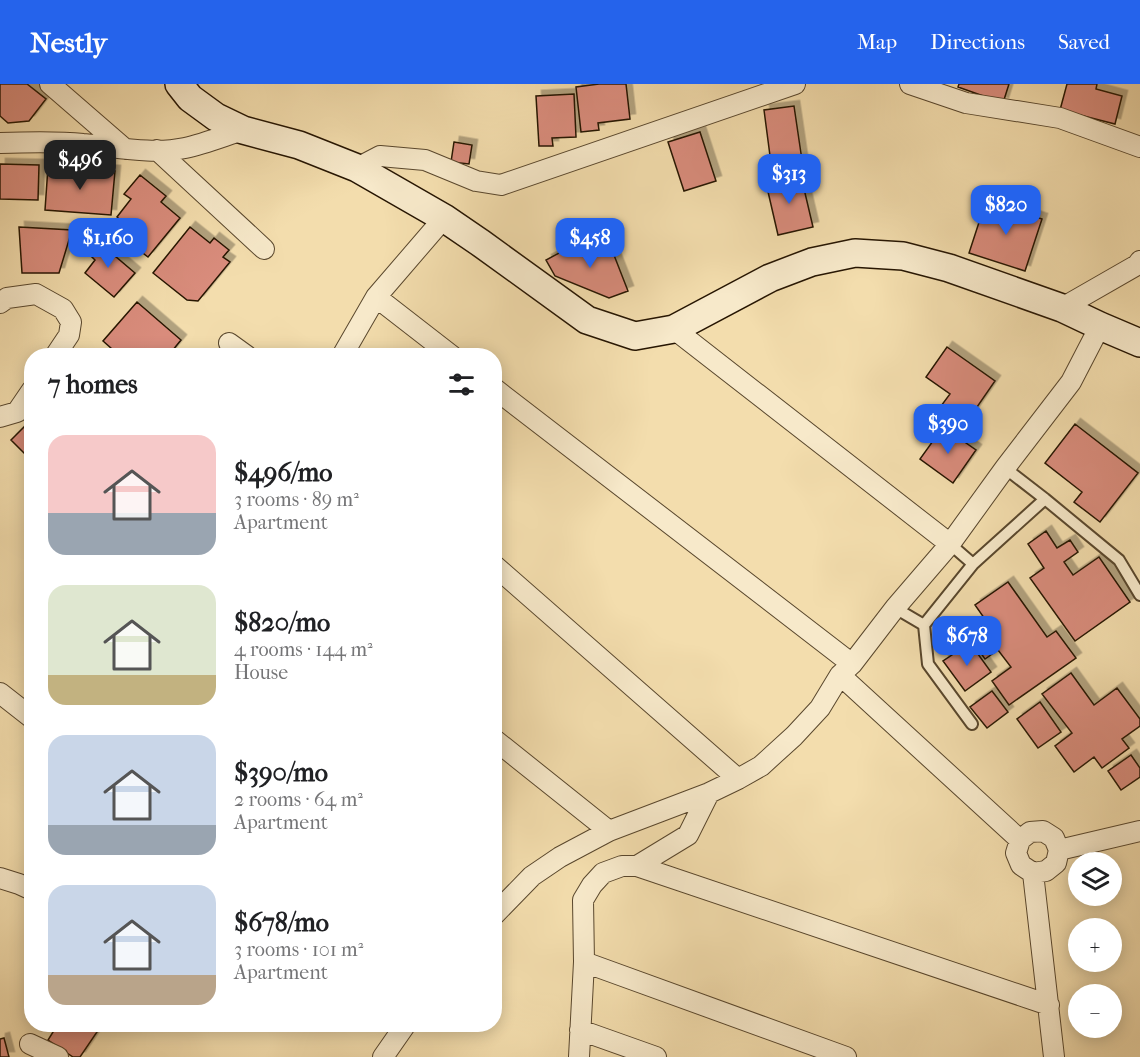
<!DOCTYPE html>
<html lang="en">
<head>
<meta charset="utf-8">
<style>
  body { margin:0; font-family:"IM FELL French Canon",serif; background:#f2f2f2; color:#202124; height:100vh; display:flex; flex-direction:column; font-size:22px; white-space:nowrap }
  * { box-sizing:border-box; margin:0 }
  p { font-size:20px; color:#757577 }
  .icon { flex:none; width:33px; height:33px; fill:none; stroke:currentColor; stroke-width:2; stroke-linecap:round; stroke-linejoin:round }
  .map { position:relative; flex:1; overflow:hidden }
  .drawer { position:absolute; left:24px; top:264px; width:478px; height:684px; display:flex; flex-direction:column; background:#fff; border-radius:24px; box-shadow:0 3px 15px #0003 }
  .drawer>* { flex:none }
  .buttons { position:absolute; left:1068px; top:768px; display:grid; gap:12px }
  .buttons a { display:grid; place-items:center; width:54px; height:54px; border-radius:50%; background:#fff; box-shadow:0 3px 15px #0003; font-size:30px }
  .price { position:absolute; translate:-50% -51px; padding:0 14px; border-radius:12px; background:#2563eb; color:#fff; font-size:20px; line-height:39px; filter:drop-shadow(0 2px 3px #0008) }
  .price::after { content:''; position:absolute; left:50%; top:36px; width:18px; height:14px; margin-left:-9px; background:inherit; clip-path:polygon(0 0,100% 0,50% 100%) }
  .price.on { background:#222; color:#fff }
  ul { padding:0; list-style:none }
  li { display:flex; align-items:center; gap:18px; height:150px; padding:0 24px }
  li span { display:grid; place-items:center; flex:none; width:168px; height:120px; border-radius:18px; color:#555 }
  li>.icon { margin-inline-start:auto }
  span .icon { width:72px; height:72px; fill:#fffc; stroke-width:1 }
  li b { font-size:26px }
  h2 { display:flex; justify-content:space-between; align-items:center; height:72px; padding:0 24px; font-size:26px }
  header { display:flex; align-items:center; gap:36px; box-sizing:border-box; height:84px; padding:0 30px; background:#2563eb; color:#fff }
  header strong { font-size:28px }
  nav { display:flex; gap:33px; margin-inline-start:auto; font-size:21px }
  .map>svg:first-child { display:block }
</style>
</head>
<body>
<header>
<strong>Nestly</strong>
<nav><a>Map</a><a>Directions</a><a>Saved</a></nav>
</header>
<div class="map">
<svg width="1140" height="973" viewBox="0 0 1140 973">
  <defs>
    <filter id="shadow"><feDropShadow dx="5.5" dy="-5.5" stdDeviation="0" flood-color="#0004"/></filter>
  </defs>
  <rect width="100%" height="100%" fill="#f3ddad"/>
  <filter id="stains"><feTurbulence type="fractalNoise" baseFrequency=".00333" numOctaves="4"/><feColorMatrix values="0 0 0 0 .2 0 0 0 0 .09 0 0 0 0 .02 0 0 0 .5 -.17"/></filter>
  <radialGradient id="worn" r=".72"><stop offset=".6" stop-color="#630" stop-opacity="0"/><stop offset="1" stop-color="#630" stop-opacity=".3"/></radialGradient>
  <path fill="#d98c7c" stroke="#261502" stroke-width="1.5" filter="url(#shadow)" d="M0 0H27L46 15 29 37 8 39 0 32Z
    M599 0H626L630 35 598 39 599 46 581 48 576 3Z
    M959 0H1009L1003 19 958 3Z
    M1067 0H1097L1096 5 1122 12 1115 40 1060 26Z
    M574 10 576 53 552 54 553 62H539L536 12Z
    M794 22 803 83 772 87 764 26Z
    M700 48 716 97 684 107 668 58Z
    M454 58 472 61 469 80 451 78Z
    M0 80 39 81 38 116 0 115Z
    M48 83 115 87 111 131 45 126Z
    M140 91 166 112 161 118 180 134 148 173 122 153 130 144 117 133 131 115 124 110Z
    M801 92 813 143 778 151 766 99Z
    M986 117 1042 135 1025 187 969 169Z
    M19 143 72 146 59 189H22Z
    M190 143 210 159 214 154 229 166 223 173 230 178 198 217 187 216 153 189Z
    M95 155 135 189 114 213 85 189 95 176 90 171 88 163Z
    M585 155 612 166 628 207 609 214 555 192 546 176Z
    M137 218 181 256 168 272H120L103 257Z
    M947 263 995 297 966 339 941 322 950 310 926 293Z
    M31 336H32V377L11 356Z
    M1075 340 1138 389 1100 438 1074 418 1082 408 1045 379Z
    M943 343 976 366 953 399 920 375Z
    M1046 447 1057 464 1070 456 1078 468 1064 478 1073 491 1099 473 1130 518 1075 557 1030 494 1044 484 1028 460Z
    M1008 498 1047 553 1056 547 1076 574 1009 621 992 597 1011 583 998 566 985 575 975 561 994 548 975 521Z
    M970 559 991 588 965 607 943 577Z
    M1071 589 1094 621 1117 604 1140 635V642L1122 655 1129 664 1102 684 1094 673 1074 688 1055 662 1072 649 1042 610Z
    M992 607 1008 628 987 644 970 623Z
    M1040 618 1061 648 1038 664 1017 635Z
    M1131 671 1140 684V693L1121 706 1108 687Z
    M58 940H86L97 948 80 973H73L48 956Z
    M4 954 9 973H0V955Z"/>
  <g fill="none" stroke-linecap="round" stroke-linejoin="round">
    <defs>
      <path id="service" d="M1005 384 1045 415 1119 476 1140 511
        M950 460 973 480
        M895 524 924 541
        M972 640 928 580 924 541 973 480 1045 415"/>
      <path id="minor" d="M50 0 125 65
        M910 0 966 19 1060 34 1140 63
        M0 59C28 58 56 57 83 60 117 63 152 71 185 64 204 60 224 52 243 46
        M157 66 264 165
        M357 84 380 72 425 76 476 97 501 101 795 0
        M376 213 452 272
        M0 219 7 214 36 210 63 225 71 238 69 251 55 272
        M1062 224 1137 181 1140 177
        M674 245 950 460
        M229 259 247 272
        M342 272 376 213 444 134
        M495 305 852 580
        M0 333 17 328 32 306
        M495 482 738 695
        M840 591 1020 756
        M0 609 32 634
        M495 656 609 747
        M1043 747 1054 754 1059 766 1056 779 1046 787 1033 789 1021 781 1016 769 1020 756 1030 748Z
        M1059 766 1140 747
        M637 782 688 751 709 709
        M1033 789 1054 973
        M0 794 19 800 32 806
        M495 830 532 792 560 773 609 747 709 709 738 695 761 682 794 652 820 624 840 591 852 580 895 524 950 460 1005 384 1071 298 1100 242
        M584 878 846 973
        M580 946 656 973
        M30 960 58 973
        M383 973 406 940
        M579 973 584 878 583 816 592 801 603 789 622 782H637L1049 921"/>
      <path id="secondary" d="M179 0 190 14 216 33 243 46 299 61 357 84 444 134 482 160 587 236 635 252 674 245 770 194 812 178 855 169 903 172 949 184 1062 224 1100 242 1140 259"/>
    </defs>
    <use href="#service" stroke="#59472d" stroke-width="14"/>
    <use href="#minor" stroke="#59472d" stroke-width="22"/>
    <use href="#secondary" stroke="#261502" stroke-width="30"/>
    <use href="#service" stroke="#f7e9ca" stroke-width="10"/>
    <use href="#minor" stroke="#f7e9ca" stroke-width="20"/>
    <use href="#secondary" stroke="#f7e9ca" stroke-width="27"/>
  </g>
  <rect width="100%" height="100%" filter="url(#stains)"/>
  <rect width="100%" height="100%" fill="url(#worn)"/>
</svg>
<div class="buttons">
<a><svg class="icon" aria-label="layers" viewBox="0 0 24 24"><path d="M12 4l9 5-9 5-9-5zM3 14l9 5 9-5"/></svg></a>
<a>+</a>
<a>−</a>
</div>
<b class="price on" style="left:80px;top:107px">$496</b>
<b class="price" style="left:789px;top:121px">$313</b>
<b class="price" style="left:1006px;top:152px">$820</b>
<b class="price" style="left:108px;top:185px">$1,160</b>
<b class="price" style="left:590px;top:185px">$458</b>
<b class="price" style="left:948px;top:371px">$390</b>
<b class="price" style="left:967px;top:583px">$678</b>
<section class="drawer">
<h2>7 homes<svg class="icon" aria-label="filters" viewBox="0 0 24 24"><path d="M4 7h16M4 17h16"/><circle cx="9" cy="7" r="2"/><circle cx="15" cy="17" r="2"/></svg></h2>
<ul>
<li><span style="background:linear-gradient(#f6c9c9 65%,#9aa5b1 0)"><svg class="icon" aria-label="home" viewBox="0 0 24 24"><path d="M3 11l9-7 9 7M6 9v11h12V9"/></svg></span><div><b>$496/mo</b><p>3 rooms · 89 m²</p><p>Apartment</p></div></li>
<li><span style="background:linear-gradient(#dfe7d0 75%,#c2b280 0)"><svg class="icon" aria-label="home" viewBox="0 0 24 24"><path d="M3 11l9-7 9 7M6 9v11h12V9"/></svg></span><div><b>$820/mo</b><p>4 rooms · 144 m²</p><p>House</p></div></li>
<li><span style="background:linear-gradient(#c9d6e8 75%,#9aa5b1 0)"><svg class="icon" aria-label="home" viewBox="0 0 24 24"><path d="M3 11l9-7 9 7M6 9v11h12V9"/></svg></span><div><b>$390/mo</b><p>2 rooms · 64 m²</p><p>Apartment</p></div></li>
<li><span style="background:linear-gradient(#c9d6e8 75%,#b9a48a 0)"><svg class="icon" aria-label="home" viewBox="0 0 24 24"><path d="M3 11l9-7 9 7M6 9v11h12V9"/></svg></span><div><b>$678/mo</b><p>3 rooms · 101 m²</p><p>Apartment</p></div></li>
</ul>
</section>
</div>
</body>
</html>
